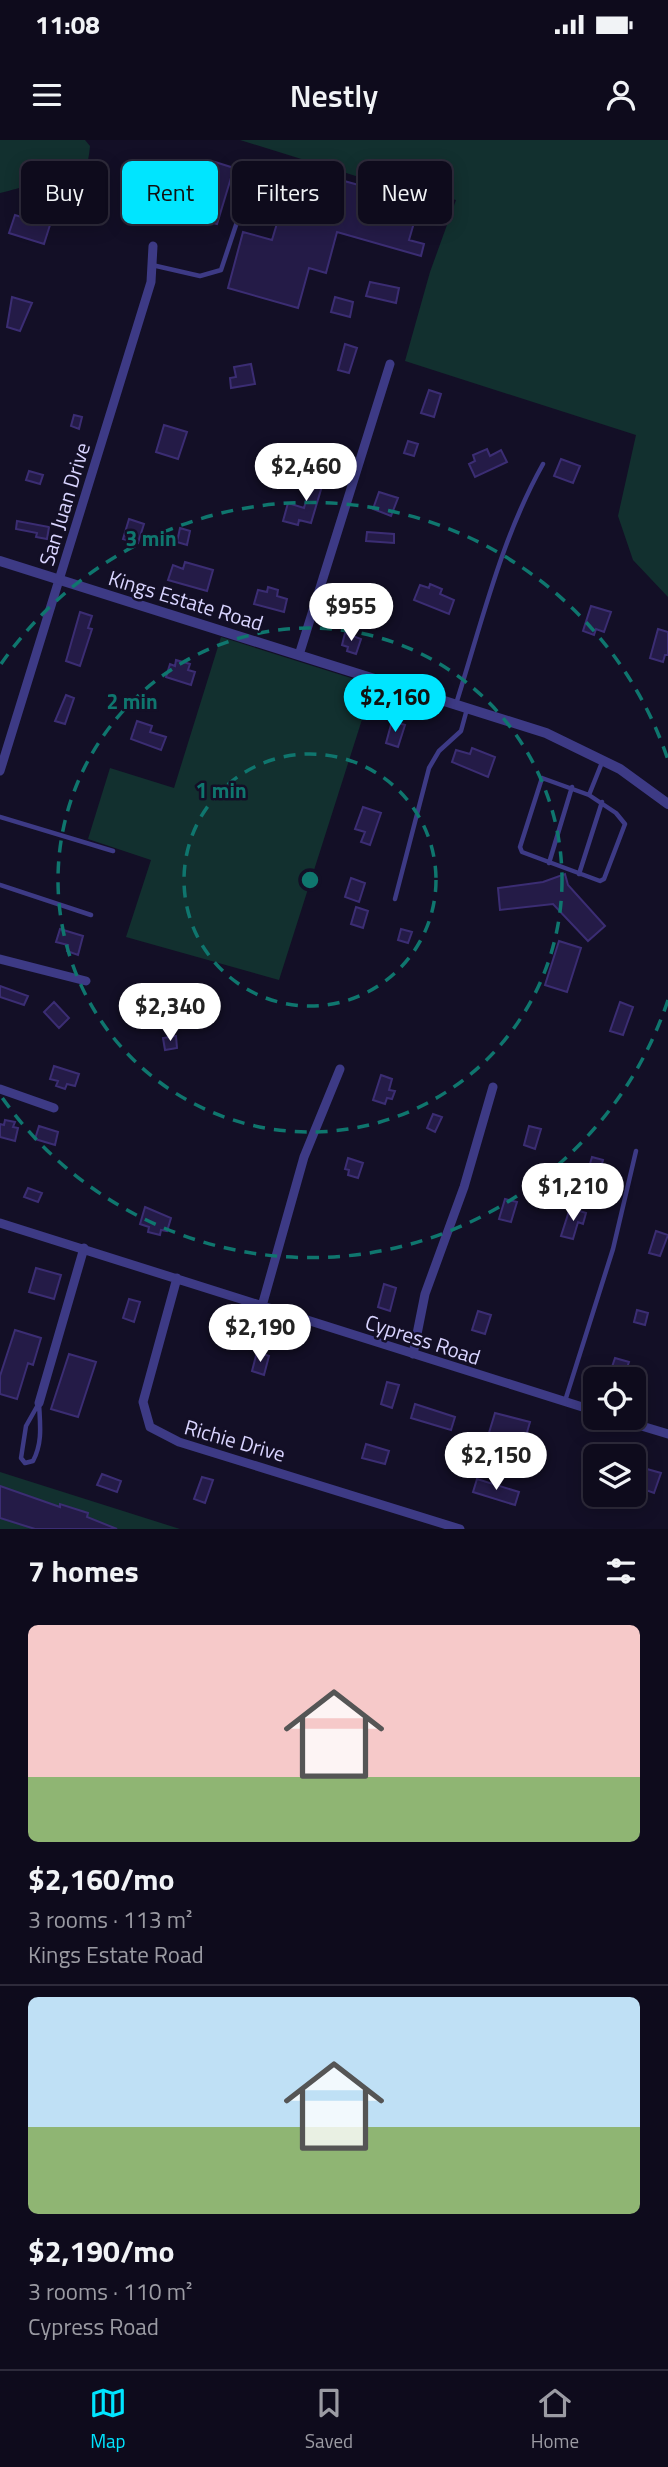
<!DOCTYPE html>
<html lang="en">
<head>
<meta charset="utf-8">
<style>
  body { margin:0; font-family:"Titillium Web",sans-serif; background:#1c1929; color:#f1f3f6; height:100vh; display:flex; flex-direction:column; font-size:26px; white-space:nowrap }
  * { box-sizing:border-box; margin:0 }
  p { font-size:23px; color:#9b9ba3 }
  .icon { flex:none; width:38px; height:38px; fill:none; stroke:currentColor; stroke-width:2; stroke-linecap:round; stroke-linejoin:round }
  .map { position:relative; height:1389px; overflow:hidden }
  .sheet { display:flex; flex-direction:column; background:#0e0b1c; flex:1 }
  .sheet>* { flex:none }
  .hud { position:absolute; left:21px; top:21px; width:626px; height:63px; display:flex; gap:14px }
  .fabs { position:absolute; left:583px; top:1227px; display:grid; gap:14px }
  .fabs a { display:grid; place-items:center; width:63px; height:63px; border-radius:10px; background:#0e0b1c; box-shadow:0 4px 18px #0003,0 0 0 2px #2e2b3b; font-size:35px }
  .price { position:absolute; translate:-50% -60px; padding:0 16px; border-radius:24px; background:#fff; color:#222; font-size:23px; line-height:46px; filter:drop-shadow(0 2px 4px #0008) }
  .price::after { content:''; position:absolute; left:50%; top:42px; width:21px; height:16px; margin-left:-10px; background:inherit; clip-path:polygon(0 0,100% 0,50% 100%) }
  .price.current { background:#00e5ff; color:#111 }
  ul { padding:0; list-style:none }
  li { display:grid; align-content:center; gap:14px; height:371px; padding:0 28px }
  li+li { border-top:2px solid #2e2b3b }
  li span { display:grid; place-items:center; height:217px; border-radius:10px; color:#555 }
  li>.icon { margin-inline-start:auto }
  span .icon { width:126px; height:126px; fill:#fffc; stroke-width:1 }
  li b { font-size:30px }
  h2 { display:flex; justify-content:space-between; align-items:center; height:84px; padding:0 28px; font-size:30px }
  .tag { padding:0 24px; border-radius:10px; background:#0e0b1c; box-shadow:0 4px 18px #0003,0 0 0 2px #2e2b3b; font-size:24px; line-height:63px }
  .tag.current { background:#00e5ff; color:#111 }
  .status { display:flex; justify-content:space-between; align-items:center; height:49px; padding:0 35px; background:#0e0b1c; direction:ltr }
  .status svg { height:19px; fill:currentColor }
  header { display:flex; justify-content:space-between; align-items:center; height:91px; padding:0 28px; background:#0e0b1c; font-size:32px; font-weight:600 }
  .dock { display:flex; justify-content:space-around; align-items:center; height:98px; border-top:2px solid #2e2b3b; background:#0e0b1c; font-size:19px; color:#9b9ba3 }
  .dock a { display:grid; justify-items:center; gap:4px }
  .dock .current { color:#00e5ff }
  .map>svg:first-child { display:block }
</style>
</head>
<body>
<div class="status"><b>11:08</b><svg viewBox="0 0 49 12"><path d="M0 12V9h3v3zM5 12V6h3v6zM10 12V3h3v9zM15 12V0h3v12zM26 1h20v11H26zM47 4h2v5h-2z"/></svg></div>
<header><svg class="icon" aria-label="menu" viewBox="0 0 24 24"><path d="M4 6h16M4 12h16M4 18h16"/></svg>Nestly<svg class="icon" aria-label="person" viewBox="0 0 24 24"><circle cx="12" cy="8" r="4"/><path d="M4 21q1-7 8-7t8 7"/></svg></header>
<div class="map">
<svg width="668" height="1389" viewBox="0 0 668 1389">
  <rect width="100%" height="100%" fill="#130f26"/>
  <path fill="#12302f" d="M0 0H85L90 6C86 52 68 42 33 45 22 46 11 51 0 53Z
    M240 0H668V457L633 420 618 376 636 295 405 221 430 132 456 60 359 37Z
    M221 497 373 545 279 840 126 797 151 720 88 699 110 628 174 648Z
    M0 1332 180 1389H0Z"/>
  <path fill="#241b47" stroke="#3b2d73" stroke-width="2" d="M272 21 420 62 409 100 424 104 421 116 337 92 326 133 309 128 298 168 228 148 243 92 272 100 278 80 248 74 255 49 263 52Z
    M215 22 234 28 217 84 198 79Z
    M34 59 56 66 44 104 9 93 15 75 28 79Z
    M370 142 399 148 396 163 366 156Z
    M12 157 32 163 20 191 7 187Z
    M335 157 353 162 350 177 331 172Z
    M345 204 357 208 349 233 338 230Z
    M251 224 255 244 231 248 230 238 236 237 234 227Z
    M429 250 441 254 434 277 421 273Z
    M74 275 82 277 79 289 71 286Z
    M164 285 187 292 178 319 156 312Z
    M408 301 418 304 414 316 404 313Z
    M487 309 490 316 501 310 507 322 475 337 469 324 475 321 473 315Z
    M561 319 580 326 573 343 554 336Z
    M29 331 43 335 40 344 26 340Z
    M314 332 325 336 311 383 299 380 298 385 283 381 288 363 304 368Z
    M379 352 398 358 391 376 373 369Z
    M129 379 144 384 138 403 123 399Z
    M17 381 49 387 47 399 36 397 37 393 16 389Z
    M180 388 190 391 187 405 177 402Z
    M367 392 394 394V403L366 401Z
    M185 422 213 430 207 451 168 440 173 425 183 429Z
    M430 444 442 449 440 454 454 460 449 474 414 460 420 445 429 448Z
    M268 447 278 450 277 456 287 459 284 472 254 464 258 450 267 452Z
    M349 453 377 461 372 475 345 466Z
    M591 466 611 472 604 492 596 489 594 495 583 491Z
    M80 472 92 476 88 488 92 489 80 526 66 521Z
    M658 489 668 492V515H665L663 522 650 518Z
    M345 493 361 499 356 514 347 511 348 507 342 505Z
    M176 520 190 524 188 530 195 532 191 545 166 537 170 524 175 526Z
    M66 555 74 558 65 584 55 581Z
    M137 581 152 586 150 592 166 597 161 610 131 599Z
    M392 581 405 585 398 607 386 603Z
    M472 608 495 617 488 637 452 622 456 610 470 614Z
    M363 667 381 673 370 705 361 702 365 692 355 689Z
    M565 734 568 745 605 786 588 801 553 764 500 770 498 748 543 742Z
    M351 738 365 743 359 762 345 757Z
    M356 767 368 771 363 788 351 784Z
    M60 789 83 796 78 815 67 811 68 805 56 802Z
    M401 789 412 792 408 803 398 800Z
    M559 801 581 808 567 852 545 845Z
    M0 846 28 856 24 865 0 857Z
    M54 862 69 878 59 888 44 872Z
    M620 862 633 867 623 895 610 891Z
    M176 896 177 908 165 910 163 898Z
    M54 926 79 934 75 946 67 944 65 949 56 946 58 941 50 939Z
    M381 935 392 939 389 950 395 951 392 959 387 958 385 964 373 960Z
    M433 974 442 977 435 992 427 988Z
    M5 980 15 982 13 987 18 988 15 1001 0 997V984L4 985Z
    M39 986 58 992 55 1005 35 999Z
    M529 986 541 989 535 1009 524 1005Z
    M592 1017 603 1020 600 1030 589 1027Z
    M348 1018 363 1023 358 1038 348 1035 349 1030 345 1029Z
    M28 1048 42 1053 38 1062 24 1057Z
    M505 1059 517 1062 511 1082 499 1079Z
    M145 1067 171 1078 167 1091 161 1090 160 1095 148 1092 149 1087 140 1084Z
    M570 1068 586 1073 583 1084 578 1082 573 1099 561 1096Z
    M656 1091 668 1095 660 1116 649 1113Z
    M36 1128 61 1135 54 1159 29 1152Z
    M384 1144 396 1148 390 1171 378 1167Z
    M129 1159 140 1162 134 1182 123 1178Z
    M637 1170 648 1173 645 1185 634 1182Z
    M478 1171 491 1175 485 1194 472 1190Z
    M15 1190 41 1198 33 1225 28 1223 17 1259 0 1254V1236Z
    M257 1212 269 1216 264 1235 252 1231Z
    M69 1214 96 1222 78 1277 51 1269Z
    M615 1218 629 1222 623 1239H608Z
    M387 1242 399 1245 392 1268 381 1264Z
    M415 1264 455 1277 451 1290 411 1278Z
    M495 1273 530 1282 523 1306 488 1296Z
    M366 1304 389 1311 385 1324 362 1318Z
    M647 1329 661 1333 654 1353 640 1348Z
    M102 1334 121 1341 117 1352 97 1345Z
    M202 1337 213 1340 205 1363 194 1359Z
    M477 1339 519 1352 515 1365 473 1352Z
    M0 1346 60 1367V1364L88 1373 87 1377 117 1389H35L0 1378Z"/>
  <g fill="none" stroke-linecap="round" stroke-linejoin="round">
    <path stroke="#3d3a85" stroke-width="4.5" d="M152 125 200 136 221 130 247 52
      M456 564C482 482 501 399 543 324
      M589 655 616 673 625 684 604 739 600 741 522 712 520 707 542 638 589 655 603 620
      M0 677 113 711
      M549 723 572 647
      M579 734 602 662
      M0 745 91 775
      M395 759 429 628 439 611 461 591 467 569
      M565 1261 613 1109 636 1011
      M39 1263C40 1284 43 1302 33 1321L25 1323 21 1318 26 1286Z"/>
    <path stroke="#3d3a85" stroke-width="9" d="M299 515 390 224
      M0 631 151 142 153 106
      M0 819 86 841
      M0 949 54 968
      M0 1083 595 1271
      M177 1138 143 1262 150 1287 179 1302 460 1389
      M262 1166 304 1017 340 929
      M413 1214 425 1154 464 1047 493 947
      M39 1263 84 1108
      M615 1278 668 1294"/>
    <path stroke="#3d3a85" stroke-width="10" d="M0 421 546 593 620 629 668 664"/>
  </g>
  <g fill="none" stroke="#0f766e" stroke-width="3.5" stroke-dasharray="12 9">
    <circle cx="310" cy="740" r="126"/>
    <circle cx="310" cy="740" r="252"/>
    <path d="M668 860A377 377 0 0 1 1 956M1 524A377 377 0 0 1 668 620"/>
  </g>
  <g text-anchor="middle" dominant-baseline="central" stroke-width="5" stroke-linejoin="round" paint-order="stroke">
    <g font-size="21" fill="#d9d4ff" stroke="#130f26">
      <text transform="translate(64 364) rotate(-73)">San Juan Drive</text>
      <text transform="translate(186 460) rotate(17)">Kings Estate Road</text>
      <text transform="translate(423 1199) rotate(18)">Cypress Road</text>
      <text transform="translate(235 1300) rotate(16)">Richie Drive</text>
    </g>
  </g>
  <circle cx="310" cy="740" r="10" fill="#0f766e" stroke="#130f26" stroke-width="3.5"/>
  <g font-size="21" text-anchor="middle" font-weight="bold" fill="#0f766e" stroke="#130f26" stroke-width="5" stroke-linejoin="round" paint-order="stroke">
    <text x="151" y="406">3 min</text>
    <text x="132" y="569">2 min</text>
    <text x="221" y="658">1 min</text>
  </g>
</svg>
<div class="fabs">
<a><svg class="icon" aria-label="locate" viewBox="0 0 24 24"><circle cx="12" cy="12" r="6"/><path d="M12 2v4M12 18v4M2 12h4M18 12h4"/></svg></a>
<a><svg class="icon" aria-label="layers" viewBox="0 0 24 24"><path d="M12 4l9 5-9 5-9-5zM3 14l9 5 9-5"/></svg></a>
</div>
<b class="price" style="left:306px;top:363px">$2,460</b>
<b class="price" style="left:351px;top:503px">$955</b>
<b class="price current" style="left:395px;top:594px">$2,160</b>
<b class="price" style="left:170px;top:903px">$2,340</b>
<b class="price" style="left:573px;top:1083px">$1,210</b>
<b class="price" style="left:260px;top:1224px">$2,190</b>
<b class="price" style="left:496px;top:1352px">$2,150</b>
<div class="hud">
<a class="tag">Buy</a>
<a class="tag current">Rent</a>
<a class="tag">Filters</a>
<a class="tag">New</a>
</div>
</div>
<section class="sheet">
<h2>7 homes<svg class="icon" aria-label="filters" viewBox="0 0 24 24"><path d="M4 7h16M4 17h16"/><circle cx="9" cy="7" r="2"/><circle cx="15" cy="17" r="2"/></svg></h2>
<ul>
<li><span style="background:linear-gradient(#f6c9c9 70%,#8fb573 0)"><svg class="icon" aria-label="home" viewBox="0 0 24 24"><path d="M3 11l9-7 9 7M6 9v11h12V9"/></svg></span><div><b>$2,160/mo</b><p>3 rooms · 113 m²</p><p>Kings Estate Road</p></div></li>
<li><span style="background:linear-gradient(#bfe0f5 60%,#8fb573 0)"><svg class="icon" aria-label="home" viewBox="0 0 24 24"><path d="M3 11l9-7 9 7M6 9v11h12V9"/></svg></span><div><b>$2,190/mo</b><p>3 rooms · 110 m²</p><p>Cypress Road</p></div></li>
</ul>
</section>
<nav class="dock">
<a class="current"><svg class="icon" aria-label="map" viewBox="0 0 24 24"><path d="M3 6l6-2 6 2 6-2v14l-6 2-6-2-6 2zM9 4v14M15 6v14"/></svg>Map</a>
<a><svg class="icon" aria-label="saved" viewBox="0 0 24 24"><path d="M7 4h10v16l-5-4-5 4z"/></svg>Saved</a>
<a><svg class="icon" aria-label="home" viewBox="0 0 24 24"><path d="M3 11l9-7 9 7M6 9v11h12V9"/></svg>Home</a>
</nav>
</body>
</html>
